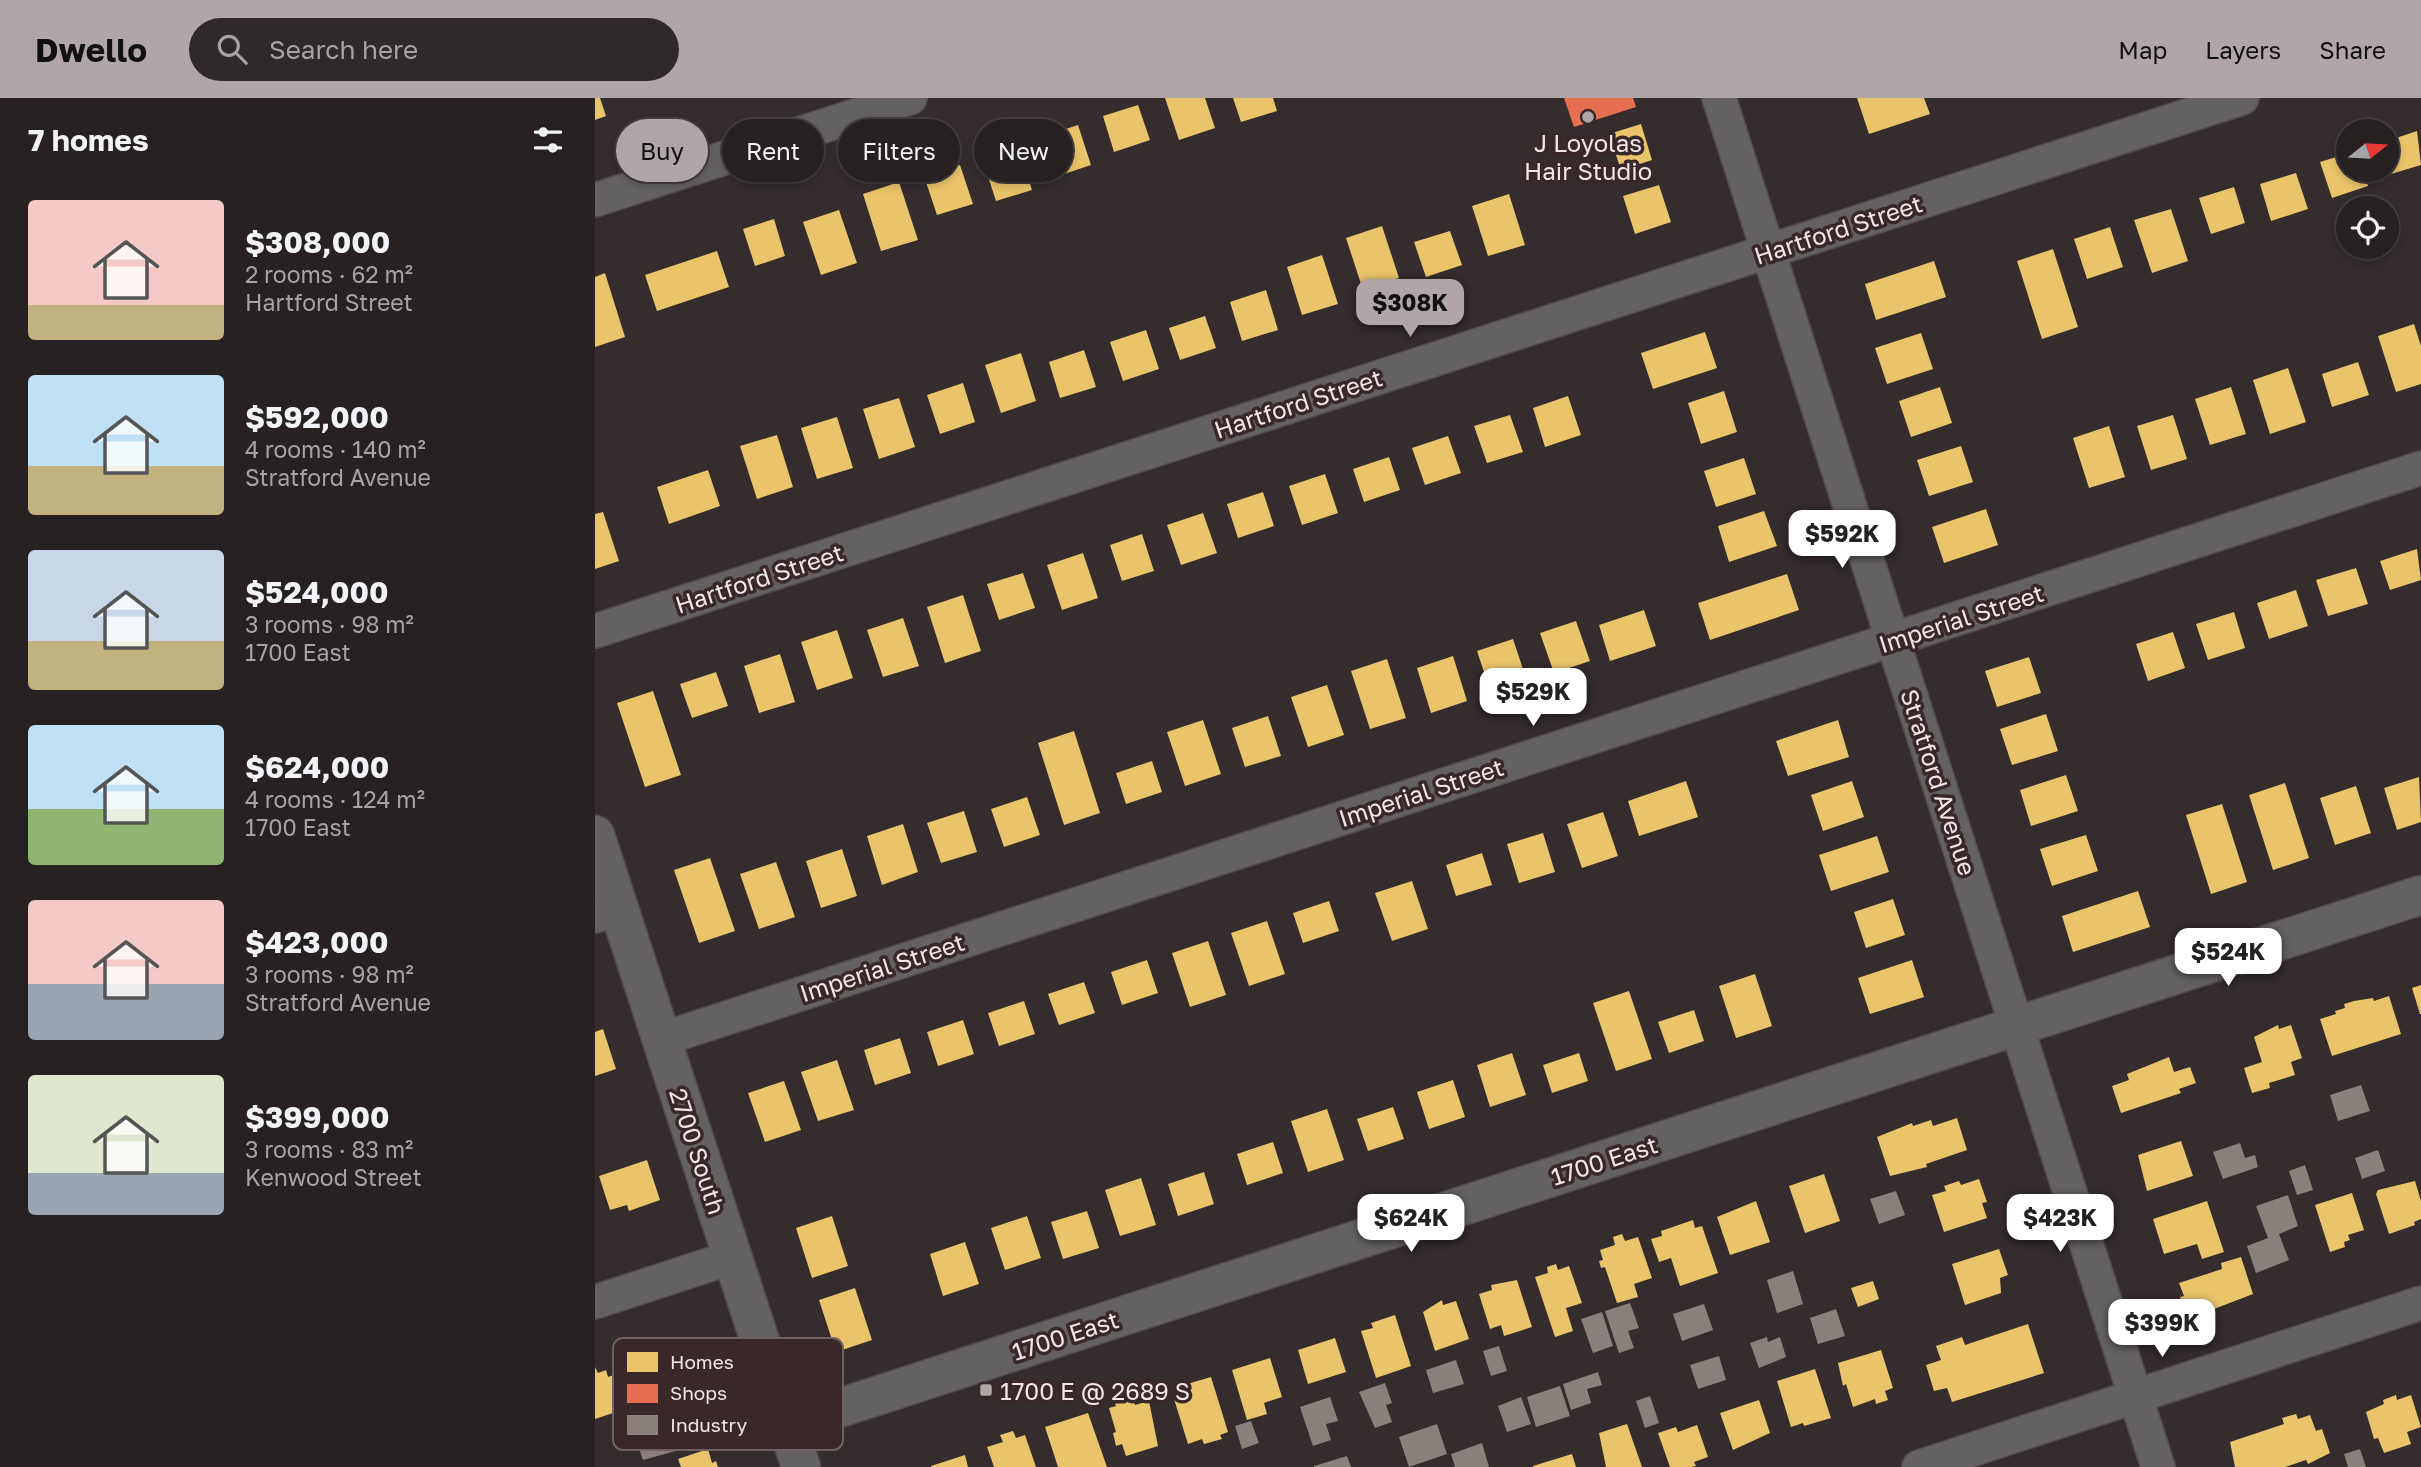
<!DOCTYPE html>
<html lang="en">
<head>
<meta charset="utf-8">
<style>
  body { margin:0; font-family:"Golos Text",sans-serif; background:#2f292a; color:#f1f3f6; height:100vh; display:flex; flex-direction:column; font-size:26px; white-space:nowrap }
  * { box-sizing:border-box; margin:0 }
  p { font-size:23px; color:#a4a3a5 }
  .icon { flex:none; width:38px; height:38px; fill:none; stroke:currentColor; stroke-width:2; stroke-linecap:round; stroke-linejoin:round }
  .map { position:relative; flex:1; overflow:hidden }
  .side { display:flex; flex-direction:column; background:#272122; width:595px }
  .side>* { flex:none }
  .top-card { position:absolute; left:21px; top:21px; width:665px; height:63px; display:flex; gap:14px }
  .needle { width:46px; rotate:72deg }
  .controls { position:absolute; left:1741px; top:21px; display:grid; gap:14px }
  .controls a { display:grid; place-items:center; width:63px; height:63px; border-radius:50%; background:#272122; box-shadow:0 4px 10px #0003,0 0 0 2px #433e40; font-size:35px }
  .price { position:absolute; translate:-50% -60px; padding:0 16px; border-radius:14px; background:#fff; color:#222; font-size:23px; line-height:46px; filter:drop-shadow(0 2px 4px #0008) }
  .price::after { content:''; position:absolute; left:50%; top:42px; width:21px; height:16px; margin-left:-10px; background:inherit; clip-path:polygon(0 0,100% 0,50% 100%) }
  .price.selected { background:#b0a6a7; color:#111 }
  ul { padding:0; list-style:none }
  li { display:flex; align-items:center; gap:21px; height:175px; padding:0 28px }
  li span { display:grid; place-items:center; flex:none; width:196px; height:140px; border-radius:7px; color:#555 }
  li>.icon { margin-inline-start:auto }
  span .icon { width:84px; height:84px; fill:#fffc; stroke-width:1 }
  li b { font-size:30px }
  h2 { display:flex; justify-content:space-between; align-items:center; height:84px; padding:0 28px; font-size:30px }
  .pill { padding:0 24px; border-radius:32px; background:#272122; box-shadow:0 4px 10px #0003,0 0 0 2px #433e40; font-size:24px; line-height:63px }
  .pill.selected { background:#b0a6a7; color:#111 }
  header { display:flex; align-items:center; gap:42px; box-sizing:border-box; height:98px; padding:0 35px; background:#b0a6a7; color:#111 }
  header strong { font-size:33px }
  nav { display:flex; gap:38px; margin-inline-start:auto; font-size:24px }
  .search { width:490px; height:63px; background:#2f292a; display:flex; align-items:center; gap:18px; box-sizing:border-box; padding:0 24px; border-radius:38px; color:#a4a3a5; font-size:26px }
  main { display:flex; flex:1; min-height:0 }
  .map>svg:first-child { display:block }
</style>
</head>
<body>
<header>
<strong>Dwello</strong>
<div class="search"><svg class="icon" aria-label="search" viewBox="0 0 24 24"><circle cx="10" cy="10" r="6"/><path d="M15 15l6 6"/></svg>Search here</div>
<nav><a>Map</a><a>Layers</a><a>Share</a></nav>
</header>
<main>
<section class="side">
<h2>7 homes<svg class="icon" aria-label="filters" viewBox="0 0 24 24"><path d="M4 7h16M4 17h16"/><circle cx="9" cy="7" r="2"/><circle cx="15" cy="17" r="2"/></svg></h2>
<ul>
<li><span style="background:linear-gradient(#f6c9c9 75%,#c2b280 0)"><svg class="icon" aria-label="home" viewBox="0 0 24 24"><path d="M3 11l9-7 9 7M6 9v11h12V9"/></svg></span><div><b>$308,000</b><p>2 rooms · 62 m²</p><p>Hartford Street</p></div></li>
<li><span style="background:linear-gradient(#bfe0f5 65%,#c2b280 0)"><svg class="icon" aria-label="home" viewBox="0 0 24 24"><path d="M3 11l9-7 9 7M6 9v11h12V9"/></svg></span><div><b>$592,000</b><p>4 rooms · 140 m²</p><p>Stratford Avenue</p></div></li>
<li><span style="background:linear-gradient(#c9d6e8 65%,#c2b280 0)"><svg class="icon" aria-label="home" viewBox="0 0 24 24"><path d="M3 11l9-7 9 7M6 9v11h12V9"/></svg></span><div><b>$524,000</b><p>3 rooms · 98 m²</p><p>1700 East</p></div></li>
<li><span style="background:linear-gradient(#bfe0f5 60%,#8fb573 0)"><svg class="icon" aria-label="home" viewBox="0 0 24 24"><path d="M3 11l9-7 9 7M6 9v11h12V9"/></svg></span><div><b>$624,000</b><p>4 rooms · 124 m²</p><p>1700 East</p></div></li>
<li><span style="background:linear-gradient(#f6c9c9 60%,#9aa5b1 0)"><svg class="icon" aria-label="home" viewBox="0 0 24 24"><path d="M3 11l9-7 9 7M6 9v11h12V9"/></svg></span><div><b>$423,000</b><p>3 rooms · 98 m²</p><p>Stratford Avenue</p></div></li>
<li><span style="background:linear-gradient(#dfe7d0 70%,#9aa5b1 0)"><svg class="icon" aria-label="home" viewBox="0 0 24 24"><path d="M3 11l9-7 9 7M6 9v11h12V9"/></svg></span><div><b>$399,000</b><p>3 rooms · 83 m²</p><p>Kenwood Street</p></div></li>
</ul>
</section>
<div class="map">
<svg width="1826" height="1369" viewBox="0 0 1826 1369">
  <rect width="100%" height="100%" fill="#342c2d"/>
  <path fill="#e9c46a" d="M0 0H5L11 18 0 22Z
    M570 0H610L620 30 584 42Z
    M638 0H678L682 13 646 24Z
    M1262 0H1329L1335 16 1274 36Z
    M543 7 555 42 519 54 508 18Z
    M1046 26 1057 62 1026 72 1014 36Z
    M483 27 496 67 460 79 447 39Z
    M1822 33 1826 67 1796 76 1792 63V43Z
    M423 48 437 92 401 103 387 60Z
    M1754 55V72H1768L1773 88 1737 100 1725 64Z
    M365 67 378 106 342 117 329 78Z
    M1701 75 1713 111 1676 123 1665 86Z
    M304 84 323 142 286 153 268 96Z
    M1064 87 1076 124 1040 136 1028 98Z
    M1639 89 1650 125 1616 136 1604 100Z
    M914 96 930 147 893 158 877 108Z
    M1576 111 1593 163 1557 175 1539 122Z
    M244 112 262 165 226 177 208 124Z
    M179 121 190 158 160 168 148 131Z
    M787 128 804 180 768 192 751 140Z
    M1515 129 1528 169 1492 181 1479 141Z
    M855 133 867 167 831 179 819 144Z
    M1458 151 1483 229 1447 241 1422 163Z
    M122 153 134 189 62 213 50 177Z
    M727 157 743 206 707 217 692 169Z
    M1339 163 1351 199 1281 222 1270 186Z
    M10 175 30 239 0 249V179Z
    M671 192 683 232 647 243 635 204Z
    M610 218 621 250 585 262 574 230Z
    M1819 226 1826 248V286L1801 294 1783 238Z
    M551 232 564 271 528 283 515 244Z
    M1110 234 1122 270 1058 291 1046 255Z
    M1326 235 1338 271 1292 286 1280 250Z
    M489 252 501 289 465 300 454 264Z
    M426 255 441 303 406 315 390 267Z
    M1763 264 1774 297 1737 309 1727 276Z
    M1693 270 1711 324 1675 336 1658 282Z
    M368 285 380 324 345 336 332 297Z
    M1345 289 1357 325 1316 339 1304 303Z
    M1636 289 1651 336 1615 347 1600 301Z
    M1129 293 1142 334 1106 346 1093 305Z
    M973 298 986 337 950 349 938 310Z
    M304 300 320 349 284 361 268 311Z
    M915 317 928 354 892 365 879 328Z
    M1578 317 1592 361 1556 372 1542 328Z
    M242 319 258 370 222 381 206 330Z
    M1514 328 1530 379 1494 390 1478 340Z
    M182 337 198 389 162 401 145 348Z
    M853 338 866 375 830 387 817 350Z
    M1366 348 1378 384 1334 398 1322 362Z
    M794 359 805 392 769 404 758 371Z
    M1149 360 1161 396 1121 409 1109 373Z
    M113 372 125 408 74 426 62 389Z
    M730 376 743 415 707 427 694 388Z
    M668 394 679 428 643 440 632 406Z
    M1391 411 1403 447 1349 465 1337 429Z
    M1169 413 1182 448 1134 464 1123 428Z
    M8 414 24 463 0 471V416Z
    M608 415 622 455 586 467 572 427Z
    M547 436 559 473 527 483 515 447Z
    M1822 451 1826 482 1795 492 1785 463Z
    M488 455 503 500 467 512 452 467Z
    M1761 470 1773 506 1733 518 1721 482Z
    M428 475 440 510 404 522 392 486Z
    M1192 476 1204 512 1115 542 1103 505Z
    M1701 492 1713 528 1674 541 1662 505Z
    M368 497 386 553 350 565 332 509Z
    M1049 512 1061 548 1015 563 1004 527Z
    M1639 514 1650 550 1613 562 1601 526Z
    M308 520 324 568 288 579 272 532Z
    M981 523 995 563 959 575 945 535Z
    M242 532 258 580 222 592 206 544Z
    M1578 534 1590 570 1553 583 1541 546Z
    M918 541 932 583 896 595 882 553Z
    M185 556 200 604 164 615 149 568Z
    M858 558 872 603 836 615 822 570Z
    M1434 559 1446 595 1402 609 1390 573Z
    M792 561 811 620 775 631 756 573Z
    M121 574 133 608 97 620 85 586Z
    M732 587 749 637 713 649 696 599Z
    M58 593 86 677 50 689 22 605Z
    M1451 616 1463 653 1417 667 1405 631Z
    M673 618 686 658 650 669 637 630Z
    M608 622 626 676 590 688 572 634Z
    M1243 622 1254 659 1193 678 1181 643Z
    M479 633 505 715 469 727 443 645Z
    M557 663 567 694 531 706 521 675Z
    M1471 677 1483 713 1436 728 1425 692Z
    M1824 679 1826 724 1802 732 1789 690Z
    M1091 683 1103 719 1044 738 1033 703Z
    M1257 683 1269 719 1228 733 1216 697Z
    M1690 685 1714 760 1678 772 1654 697Z
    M1761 688 1776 735 1740 747 1725 700Z
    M432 699 445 737 409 749 396 711Z
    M1627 706 1652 784 1616 796 1591 717Z
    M369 713 382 754 346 765 332 725Z
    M1008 714 1023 758 987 770 972 726Z
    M308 726 323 774 287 787 272 738Z
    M948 735 960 774 924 785 912 746Z
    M1491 737 1503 773 1457 788 1445 751Z
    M1282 738 1294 774 1236 793 1224 757Z
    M247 751 262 798 226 810 211 763Z
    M887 755 897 787 861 798 851 767Z
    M115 760 140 833 104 845 79 772Z
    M181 764 200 819 164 831 145 776Z
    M817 783 833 831 797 843 780 795Z
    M1543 793 1555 829 1478 854 1467 818Z
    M1298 801 1310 837 1271 850 1259 814Z
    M734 803 744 833 708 845 698 815Z
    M672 823 690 876 654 888 636 835Z
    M613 843 631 897 595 909 577 855Z
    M552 862 563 895 527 907 516 874Z
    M1317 862 1329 899 1275 916 1263 880Z
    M1160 876 1177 928 1141 940 1124 888Z
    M489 884 500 915 464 927 453 896Z
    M1826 887V916H1825L1817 890Z
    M1034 893 1057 961 1021 973 998 905Z
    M1794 898 1806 936 1737 958 1725 921 1741 916 1740 913 1750 910 1749 906 1759 903 1778 900 1779 903Z
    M429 903 440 936 404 948 393 915Z
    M1099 912 1109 943 1074 955 1063 924Z
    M368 922 379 956 343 968 332 934Z
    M1683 927 1684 931 1696 927 1707 960 1696 964 1700 977 1674 985 1675 990 1657 995 1649 970 1667 964 1659 939Z
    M8 931 21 971 0 978V934Z
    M305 940 316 975 280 987 269 952Z
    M917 955 931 997 895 1009 882 967Z
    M984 955 993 983 957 995 948 967Z
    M1574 959 1579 974 1595 969 1601 985 1584 991 1586 995 1526 1015 1517 988 1534 982 1532 976Z
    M242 962 259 1012 223 1023 206 974Z
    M858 982 870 1019 834 1031 822 994Z
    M189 983 206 1032 170 1044 153 995Z
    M798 1009 809 1041 773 1053 762 1021Z
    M732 1011 749 1062 713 1074 696 1023Z
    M1362 1020 1372 1052 1331 1066 1332 1069 1295 1078 1282 1039 1317 1025 1318 1028 1336 1022 1338 1028Z
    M1586 1043 1598 1078 1552 1093 1543 1057Z
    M678 1044 688 1075 652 1087 642 1056Z
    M52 1062 65 1102 34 1113 32 1107 15 1112 4 1078Z
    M609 1074 619 1106 583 1118 573 1086Z
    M1229 1076 1245 1123 1210 1135 1194 1088Z
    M546 1080 561 1127 525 1138 510 1092Z
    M1384 1081 1392 1104 1387 1105 1392 1120 1349 1134 1337 1097 1351 1093 1349 1088 1364 1083 1366 1087Z
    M1820 1083 1826 1103V1121L1819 1124 1820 1127 1794 1136 1781 1096 1783 1092Z
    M1757 1095 1769 1132 1753 1137 1755 1142 1749 1144 1750 1149 1735 1154 1720 1107Z
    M1161 1103 1175 1144 1135 1157 1122 1119Z
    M1612 1103 1629 1154 1607 1161 1602 1146 1569 1156 1558 1121Z
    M492 1113 504 1150 468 1161 456 1124Z
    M237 1118 253 1168 217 1180 201 1130Z
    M432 1118 446 1160 410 1172 396 1130Z
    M1098 1122 1100 1130 1107 1128 1123 1175 1085 1188 1076 1160 1064 1164 1056 1141 1067 1138 1066 1133Z
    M1027 1136 1030 1143 1043 1139 1057 1180 1039 1186 1043 1199 1022 1205 1010 1169 1006 1170 1004 1163 1008 1162 1005 1152 1020 1147 1018 1139Z
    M370 1144 384 1186 348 1198 335 1156Z
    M1404 1151 1413 1177 1405 1180 1406 1195 1370 1207 1357 1166Z
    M1646 1159 1658 1196 1593 1221 1585 1199 1589 1198 1584 1185 1627 1171 1626 1165Z
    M961 1166 963 1172 974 1168 987 1205 971 1210 978 1233 960 1239 940 1179 953 1175 952 1169Z
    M922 1182 937 1229 909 1238 906 1227 895 1231 884 1196 897 1192 896 1187Z
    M1278 1183 1284 1201 1263 1209 1256 1190Z
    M260 1190 277 1242 241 1254 224 1202Z
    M847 1202 848 1207 861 1203 874 1241 840 1253 828 1214Z
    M800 1217 816 1268 781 1280 766 1233 778 1230 776 1225Z
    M1433 1226 1449 1275 1357 1304 1352 1290 1339 1293 1331 1267 1346 1262 1341 1248 1367 1239 1370 1247Z
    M740 1240 751 1274 713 1286 703 1252Z
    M1286 1252 1298 1290 1290 1293 1293 1302 1281 1306 1280 1301 1258 1309 1251 1286 1248 1288 1243 1265Z
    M675 1260 687 1299 669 1305 672 1316 652 1322 637 1272Z
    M0 1269 3 1275 11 1272 13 1279 35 1271 47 1308 41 1310 44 1320 28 1326 24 1313 0 1321Z
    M1220 1271 1236 1320 1209 1328 1208 1325 1196 1329 1182 1283Z
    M616 1279 633 1334 625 1337 627 1341 609 1346 607 1341 593 1346 579 1301 591 1297 592 1286Z
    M536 1295 540 1307 554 1303 563 1348 531 1358 527 1346 521 1348 518 1335 521 1334 514 1310 521 1308 518 1300Z
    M1801 1297 1802 1302 1816 1297 1826 1329 1812 1334 1816 1346 1789 1355 1783 1340 1779 1341 1771 1314 1789 1306 1788 1302Z
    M1164 1302 1175 1335 1138 1352 1125 1315Z
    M493 1315 512 1369H463L450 1329Z
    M1701 1316 1703 1321 1715 1317 1721 1333 1727 1331 1735 1355 1713 1366 1711 1362 1690 1369H1640L1635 1344 1689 1326 1687 1320Z
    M1032 1326 1047 1369H1011L1004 1335Z
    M1102 1327 1113 1359 1099 1364 1101 1368 1096 1369H1075L1063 1335 1081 1329 1083 1334Z
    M418 1333 421 1340 430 1337 441 1369H399L392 1349 408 1344 405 1337Z
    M113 1351 117 1365 121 1363 123 1369H86L83 1361Z
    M977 1356 981 1369H938V1368Z
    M370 1357 373 1369H336V1368Z"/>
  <path fill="#e76f51" d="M969 0H1038L1041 9 979 29Z"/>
  <path fill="#8a817c" d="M1766 987 1775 1013 1743 1023 1735 997Z
    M1645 1045 1650 1060 1660 1057 1663 1069 1628 1081 1618 1054Z
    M1783 1052 1790 1073 1767 1081 1760 1060Z
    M1710 1067 1718 1092 1702 1097 1694 1073Z
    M1301 1093 1310 1117 1284 1126 1275 1101Z
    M1693 1097 1703 1128 1684 1136 1694 1162 1661 1175 1652 1148 1673 1140 1661 1108Z
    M1198 1173 1208 1206 1182 1215 1172 1182Z
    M1035 1205 1044 1230 1033 1233 1039 1250 1024 1255 1010 1213Z
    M1109 1206 1118 1232 1087 1243 1078 1216Z
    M1241 1211 1250 1238 1223 1246 1215 1220Z
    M1007 1214 1018 1248 998 1255 986 1221Z
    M1172 1239 1173 1244 1185 1239 1191 1259 1164 1270 1155 1245Z
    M904 1248 912 1273 896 1278 888 1253Z
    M1124 1258 1131 1282 1103 1291 1095 1267Z
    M861 1262 869 1286 838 1295 831 1272Z
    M1003 1274 1007 1287 992 1291 996 1305 976 1312 968 1286Z
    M790 1285 797 1305 791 1307 797 1324 780 1330 764 1294Z
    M965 1288 975 1318 941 1329 932 1299Z
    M1055 1298 1064 1325 1050 1330 1041 1303Z
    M735 1299 743 1323 731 1326 736 1342 718 1348 705 1309Z
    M926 1299 936 1326 912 1334 903 1308Z
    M656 1323 664 1345 647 1351 640 1328Z
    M86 1324 95 1349 48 1362 39 1335 66 1326 68 1331Z
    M842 1326 852 1356 814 1369 804 1339Z
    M887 1345 894 1369H860L856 1356Z
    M1765 1351 1771 1369H1753L1749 1356Z
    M752 1358 756 1369H719V1368Z"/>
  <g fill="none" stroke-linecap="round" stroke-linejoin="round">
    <defs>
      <path id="minor" d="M1124 0 1563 1369
        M0 102 315 0
        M0 533 1647 0
        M0 818 24 810
        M67 941 1826 370
        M0 1204 138 1159
        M1324 1369 1826 1205"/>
      <path id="tertiary" d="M0 737 206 1369
        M192 1327 1826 797"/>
    </defs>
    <use href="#minor" stroke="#524b4c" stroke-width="36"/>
    <use href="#tertiary" stroke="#524b4c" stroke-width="41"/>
    <use href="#minor" stroke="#646162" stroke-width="33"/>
    <use href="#tertiary" stroke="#646162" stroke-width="38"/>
  </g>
  <g fill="#b0a6a7" stroke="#38282a" stroke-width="2.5">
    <circle cx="993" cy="19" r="7"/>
    <rect x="384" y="1285" width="14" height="14" rx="3.5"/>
  </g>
  <g text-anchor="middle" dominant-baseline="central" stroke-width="7" stroke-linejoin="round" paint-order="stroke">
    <g font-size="24" fill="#f2e7e8" stroke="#38282a">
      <text x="993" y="44">J Loyolas<tspan x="993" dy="28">Hair Studio</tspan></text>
      <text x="405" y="1292" text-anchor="start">1700 E @ 2689 S</text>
    </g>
    <g font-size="24" fill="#f2e7e8" stroke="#38282a">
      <text transform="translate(1243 131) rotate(-18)">Hartford Street</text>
      <text transform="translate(703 305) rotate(-18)">Hartford Street</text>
      <text transform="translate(164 480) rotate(-18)">Hartford Street</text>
      <text transform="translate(1366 520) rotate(-18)">Imperial Street</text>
      <text transform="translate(1344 684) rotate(72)">Stratford Avenue</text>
      <text transform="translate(826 694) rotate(-18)">Imperial Street</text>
      <text transform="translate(287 869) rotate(-18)">Imperial Street</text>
      <text transform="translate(103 1053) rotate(72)">2700 South</text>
      <text transform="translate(1009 1062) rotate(-18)">1700 East</text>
      <text transform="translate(470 1237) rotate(-18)">1700 East</text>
    </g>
  </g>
  <rect x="18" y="1240" width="230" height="112" rx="10" fill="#38282a" stroke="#706163" stroke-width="2"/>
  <rect x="32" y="1254" width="31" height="20" fill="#e9c46a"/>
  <rect x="32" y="1286" width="31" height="19" fill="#e76f51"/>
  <rect x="32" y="1317" width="31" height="20" fill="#8a817c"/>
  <g font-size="19" fill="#f2e7e8">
    <text x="75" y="1271">Homes</text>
    <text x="75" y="1302">Shops</text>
    <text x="75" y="1334">Industry</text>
  </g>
</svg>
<div class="controls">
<a><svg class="needle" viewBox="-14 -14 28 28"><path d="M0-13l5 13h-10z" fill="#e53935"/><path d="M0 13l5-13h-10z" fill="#a4a3a5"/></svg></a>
<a><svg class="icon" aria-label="locate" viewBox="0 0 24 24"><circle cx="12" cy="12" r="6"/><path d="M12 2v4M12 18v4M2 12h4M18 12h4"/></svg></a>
</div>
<b class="price selected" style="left:815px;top:241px">$308K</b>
<b class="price" style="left:1247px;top:472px">$592K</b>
<b class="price" style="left:938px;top:630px">$529K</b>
<b class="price" style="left:1633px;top:890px">$524K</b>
<b class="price" style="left:816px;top:1156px">$624K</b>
<b class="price" style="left:1465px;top:1156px">$423K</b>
<b class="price" style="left:1567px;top:1261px">$399K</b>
<div class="top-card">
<a class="pill selected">Buy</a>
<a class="pill">Rent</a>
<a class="pill">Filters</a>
<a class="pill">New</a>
</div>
</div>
</main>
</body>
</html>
